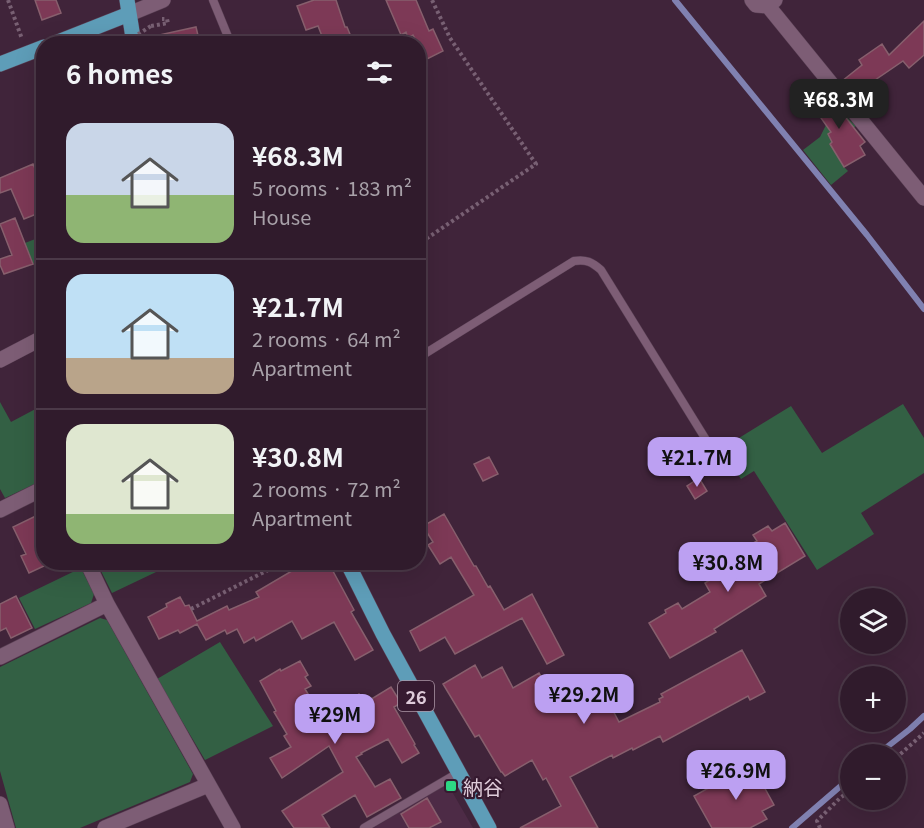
<!DOCTYPE html>
<html lang="en">
<head>
<meta charset="utf-8">
<style>
  body { margin:0; font-family:Georgia,"Noto Sans JP",serif; background:#382434; color:#f1f3f6; height:100vh; display:flex; flex-direction:column; font-size:22px; white-space:nowrap }
  * { box-sizing:border-box; margin:0 }
  p { font-size:20px; color:#a8a1a9 }
  .icon { flex:none; width:33px; height:33px; fill:none; stroke:currentColor; stroke-width:2; stroke-linecap:round; stroke-linejoin:round }
  .map { position:relative; flex:1; overflow:hidden }
  .sheet { position:absolute; left:36px; top:36px; width:390px; height:534px; display:flex; flex-direction:column; background:#301b2c; border-radius:24px; box-shadow:0 6px 24px #0002,0 0 0 2px #4b3948 }
  .sheet>* { flex:none }
  .buttons { position:absolute; left:840px; top:588px; display:grid; gap:12px }
  .buttons a { display:grid; place-items:center; width:66px; height:66px; border-radius:50%; background:#301b2c; box-shadow:0 6px 24px #0002,0 0 0 2px #4b3948; font-size:30px }
  .price { position:absolute; translate:-50% -51px; padding:0 14px; border-radius:12px; background:#bca0f2; color:#111; font-size:20px; line-height:39px; filter:drop-shadow(0 2px 3px #0008) }
  .price::after { content:''; position:absolute; left:50%; top:36px; width:18px; height:14px; margin-left:-9px; background:inherit; clip-path:polygon(0 0,100% 0,50% 100%) }
  .price.active { background:#222; color:#fff }
  ul { padding:0; list-style:none }
  li { display:flex; align-items:center; gap:18px; height:150px; padding:0 30px }
  li+li { border-top:2px solid #4b3948 }
  li span { display:grid; place-items:center; flex:none; width:168px; height:120px; border-radius:18px; color:#555 }
  li>.icon { margin-inline-start:auto }
  span .icon { width:72px; height:72px; fill:#fffc; stroke-width:1 }
  li b { font-size:26px }
  h2 { display:flex; justify-content:space-between; align-items:center; height:72px; padding:0 30px; font-size:26px }
  .map>svg:first-child { display:block }
</style>
</head>
<body>
<div class="map">
<svg width="924" height="828" viewBox="0 0 924 828">
  <rect width="100%" height="100%" fill="#40243a"/>
  <path fill="#4d2b46" d="M447 783 473 828H373Z"/>
  <path fill="#336044" d="M841 111 856 126 830 144 844 167 848 171 831 185 803 150 820 137 827 123Z
    M43 236H44L43 287 25 243Z
    M0 402 11 422 43 405V480L5 498 0 489Z
    M903 404 924 438V473L861 513 874 534 817 570 754 471 741 479 726 457V446L791 406 822 453Z
    M97 563H175L112 593Z
    M81 568 94 594 91 603 35 629 19 598Z
    M100 618 107 620 193 774 190 782 80 828H16L0 771V667Z
    M220 642 273 726 205 760 157 679Z"/>
  <g fill="none" stroke-linecap="round" stroke-linejoin="round">
    <path stroke="#8081b1" stroke-width="6" d="M675 0 867 235 924 309
      M878 754 910 729 924 716
      M792 828 850 778"/>
  </g>
  <path fill="#7d3956" stroke="#875f6d" stroke-width="1.5" d="M35 0H56L61 13 42 20Z
    M314 0H336L345 27H347L354 44H306V42L322 36 318 26 306 30 297 6Z
    M386 0H416L429 31 433 29 443 51 425 60 418 44 413 35 408 38 406 32 401 35Z
    M924 21V55L909 68 903 61 853 95 842 81 862 65 859 60 882 44 889 55Z
    M196 27 200 44H151L150 37Z
    M824 90 865 142 860 146 865 155 844 167 830 144 832 142 828 134 831 132 809 101Z
    M33 164 44 189V211L24 219 11 189 0 193V178Z
    M15 218 33 264 4 274 0 265V259L12 255 0 224Z
    M720 447 729 462 714 471 705 457 708 455 713 457 717 456 719 451 718 448Z
    M489 457 498 474 483 481 474 464Z
    M699 478 707 491 695 499 687 486Z
    M44 512V566L29 573 21 556 26 554 13 527Z
    M444 514 474 566H476L488 587 490 586 504 610 532 594 564 655 547 664 522 618 455 654 445 637 420 651 410 631 474 595 451 557 440 564 428 545 433 542 423 526Z
    M785 523 805 556 759 584 766 596 714 629 716 632 670 658 649 623 666 613 665 610 678 603 682 609 710 592 705 583 718 575 723 583 754 564 744 548 757 541 753 535 768 526 772 531Z
    M307 562H328L354 610 351 612 373 650 355 660 334 622 302 639 292 621 256 641 254 637 244 643 237 629 227 634 225 630 206 640 197 624 180 633 178 630 159 639 148 617 167 607 166 604 180 597 185 606 189 605 197 621 227 606 229 610 259 597 256 592Z
    M16 596 32 628 11 638 6 628 0 631V604Z
    M742 650 765 692 750 700 748 696 663 742 660 736 633 750 632 748 613 758 612 755 570 777 598 828H520L561 806 546 778 543 780 532 760 505 776 502 772H501L479 735 475 737 443 684 475 665 482 678 502 667 513 688 539 673 557 703 570 696 573 701 600 686 619 722 660 702 659 699 663 697 661 694Z
    M300 661 308 675 305 677 311 686 305 689 322 717 359 694 365 703 391 687 401 703 394 707 415 744 414 745 419 753 402 763 388 739 361 753 362 754 356 757 375 787 390 779 401 798 367 817 355 795 322 815 330 828H294L282 811 343 772 329 746 282 778 270 758 291 747 284 736 287 734 274 712 276 711 260 681 280 669 281 671Z
    M755 765 764 781 762 783 774 805 762 811 767 819 750 828H712L694 796 741 770V772Z
    M427 798 441 822 429 828H409L401 814Z"/>
  <g fill="none" stroke-linecap="round" stroke-linejoin="round">
    <defs>
      <path id="service" d="M213 0 231 44
        M418 358 574 261C586 259 592 262 601 270L713 451
        M364 828 458 773"/>
      <path id="minor" d="M752 0 756 5 768 6 775 0
        M768 6 924 198
        M129 14 163 0
        M0 360 44 337
        M0 510 44 488
        M87 562 107 604 233 828
        M0 657 107 604
        M0 804 7 828
        M105 828 208 785"/>
      <path id="primary" d="M127 0 134 44
        M53 44 129 14
        M0 64 44 47
        M347 562 383 634 489 828"/>
    </defs>
    <use href="#service" stroke="#5a4155" stroke-width="9"/>
    <use href="#minor" stroke="#5a4155" stroke-width="16"/>
    <use href="#primary" stroke="#5a4155" stroke-width="16"/>
    <path stroke="#786073" stroke-width="4" stroke-dasharray="3 3" stroke-linecap="butt" d="M8 0 22 39
      M151 26 168 23 167 19H162
      M418 235 423 241 536 164 450 38 432 0
      M191 609 284 562
      M896 758 924 733
      M820 828 817 821 840 798 850 791"/>
    <use href="#service" stroke="#7d5d75" stroke-width="8"/>
    <use href="#minor" stroke="#7d5d75" stroke-width="15"/>
    <use href="#primary" stroke="#5e9db8" stroke-width="15"/>
    <path stroke="#786073" stroke-width="4" stroke-dasharray="3 3" stroke-linecap="butt" d="M123 44 151 26"/>
  </g>
  <rect fill="#2dd884" stroke="#361a30" stroke-width="2" x="445" y="780" width="12" height="12" rx="3"/>
  <g text-anchor="middle" dominant-baseline="central" stroke-width="4.5" stroke-linejoin="round" paint-order="stroke">
    <rect fill="#361a30" stroke="#ac96a6" stroke-width="1.5" x="398" y="681" width="36" height="30" rx="4.5"/>
    <g font-size="18" font-weight="bold" fill="#decbd9">
      <text x="416" y="696">26</text>
    </g>
    <g font-size="20" fill="#decbd9" stroke="#361a30" text-anchor="start">
      <text x="463" y="786">納谷</text>
    </g>
  </g>
</svg>
<div class="buttons">
<a><svg class="icon" aria-label="layers" viewBox="0 0 24 24"><path d="M12 4l9 5-9 5-9-5zM3 14l9 5 9-5"/></svg></a>
<a>+</a>
<a>−</a>
</div>
<b class="price active" style="left:839px;top:130px">¥68.3M</b>
<b class="price" style="left:697px;top:488px">¥21.7M</b>
<b class="price" style="left:728px;top:593px">¥30.8M</b>
<b class="price" style="left:584px;top:725px">¥29.2M</b>
<b class="price" style="left:335px;top:745px">¥29M</b>
<b class="price" style="left:736px;top:801px">¥26.9M</b>
<section class="sheet">
<h2>6 homes<svg class="icon" aria-label="filters" viewBox="0 0 24 24"><path d="M4 7h16M4 17h16"/><circle cx="9" cy="7" r="2"/><circle cx="15" cy="17" r="2"/></svg></h2>
<ul>
<li><span style="background:linear-gradient(#c9d6e8 60%,#8fb573 0)"><svg class="icon" aria-label="home" viewBox="0 0 24 24"><path d="M3 11l9-7 9 7M6 9v11h12V9"/></svg></span><div><b>¥68.3M</b><p>5 rooms · 183 m²</p><p>House</p></div></li>
<li><span style="background:linear-gradient(#bfe0f5 70%,#b9a48a 0)"><svg class="icon" aria-label="home" viewBox="0 0 24 24"><path d="M3 11l9-7 9 7M6 9v11h12V9"/></svg></span><div><b>¥21.7M</b><p>2 rooms · 64 m²</p><p>Apartment</p></div></li>
<li><span style="background:linear-gradient(#dfe7d0 75%,#8fb573 0)"><svg class="icon" aria-label="home" viewBox="0 0 24 24"><path d="M3 11l9-7 9 7M6 9v11h12V9"/></svg></span><div><b>¥30.8M</b><p>2 rooms · 72 m²</p><p>Apartment</p></div></li>
</ul>
</section>
</div>
</body>
</html>
